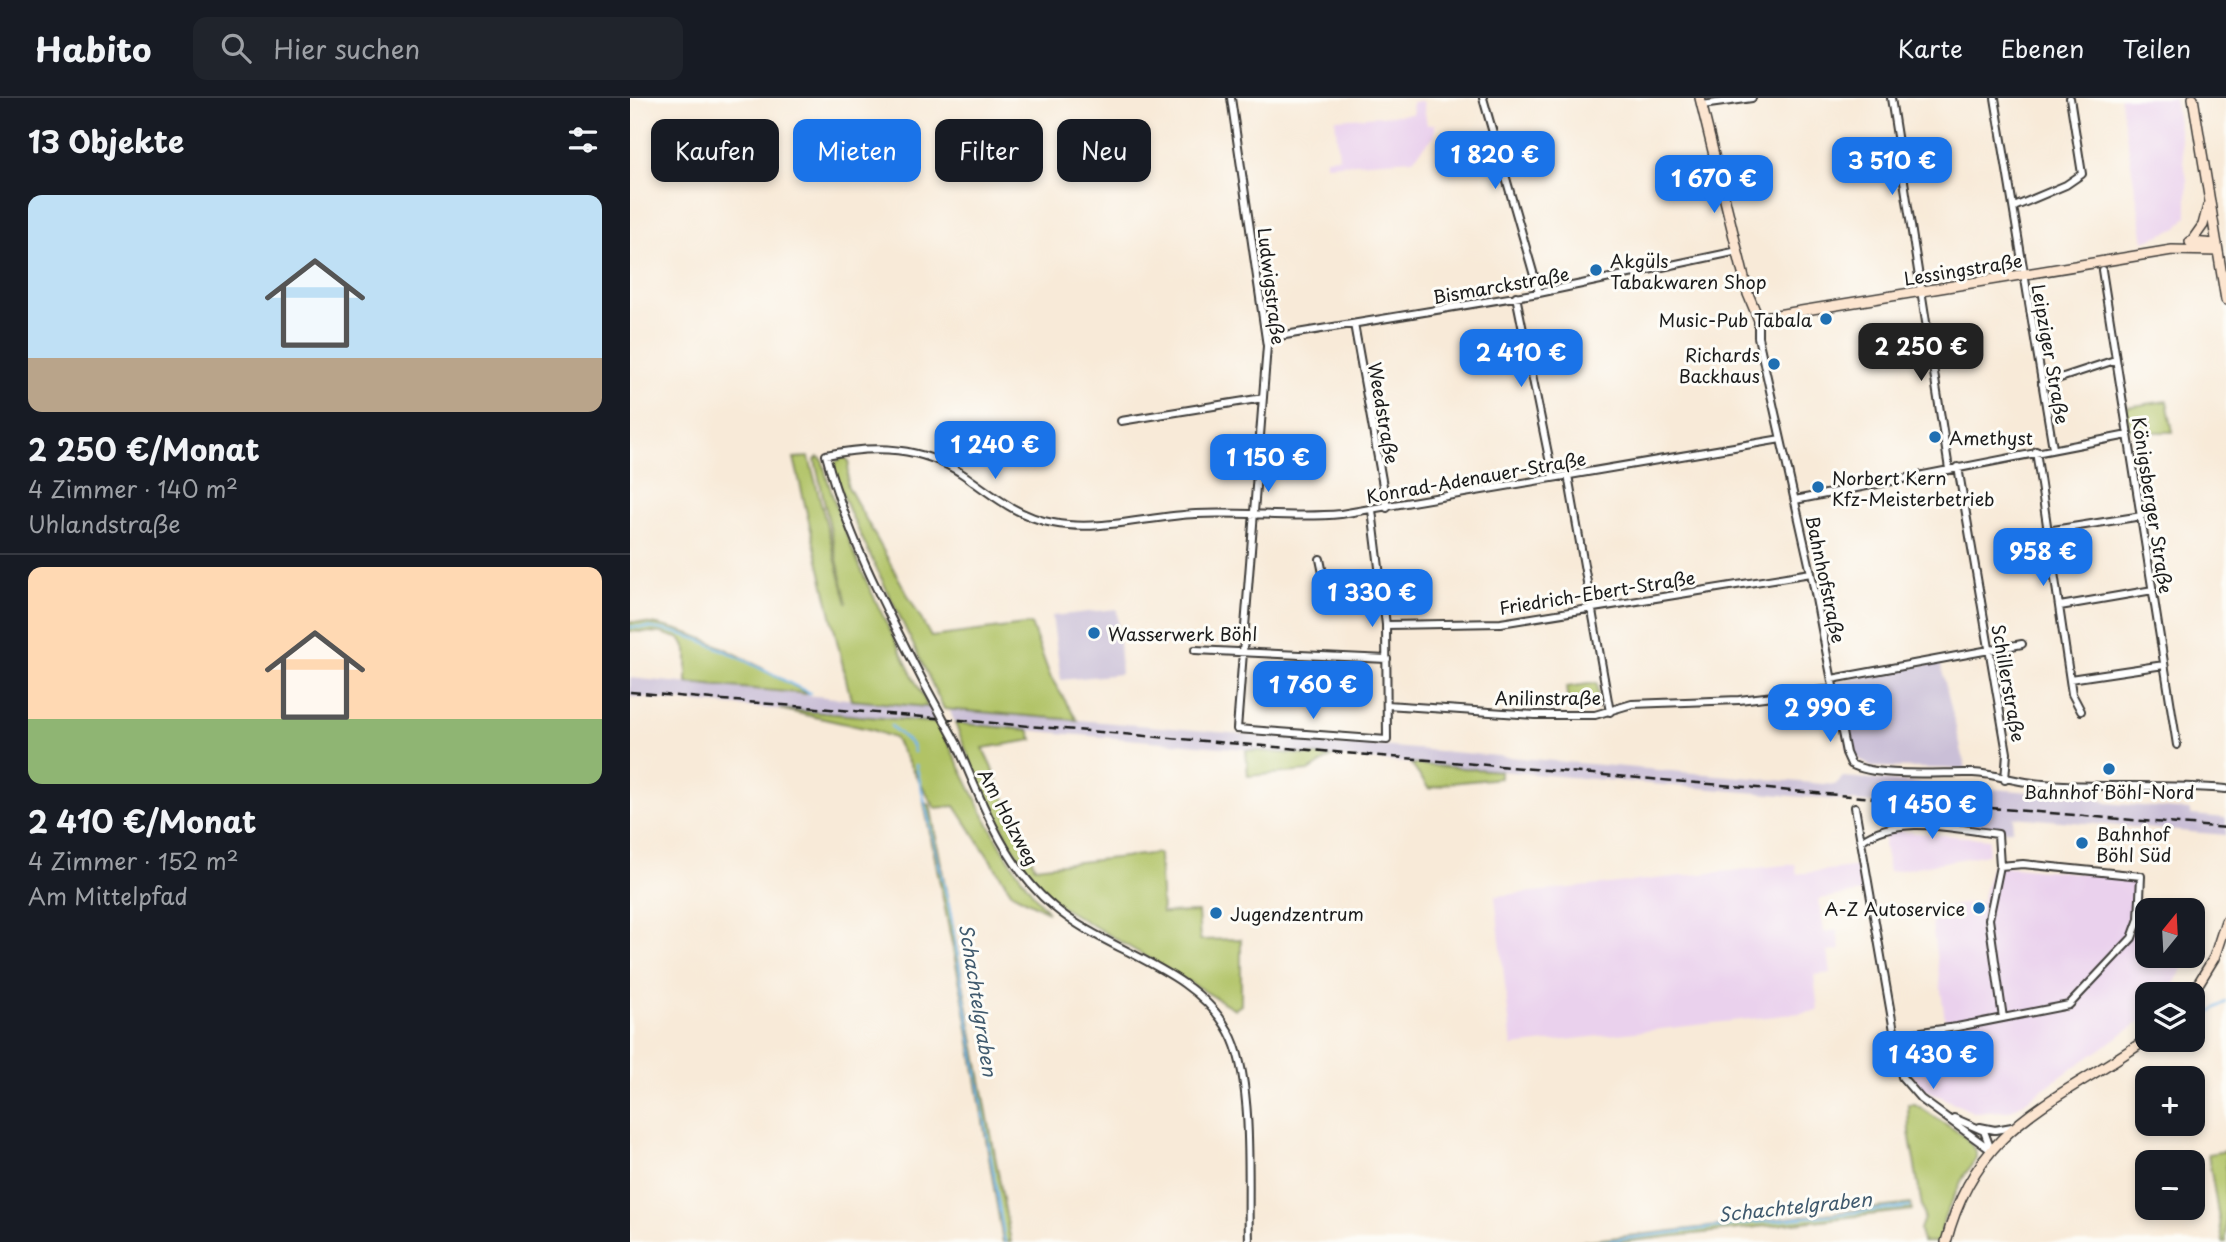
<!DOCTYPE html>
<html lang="de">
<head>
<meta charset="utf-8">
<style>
  body { margin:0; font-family:"Playpen Sans",sans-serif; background:#20242c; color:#f1f3f6; height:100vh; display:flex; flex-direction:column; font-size:26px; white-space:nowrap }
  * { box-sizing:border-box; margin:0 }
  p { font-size:23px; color:#9ea1a6 }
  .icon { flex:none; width:38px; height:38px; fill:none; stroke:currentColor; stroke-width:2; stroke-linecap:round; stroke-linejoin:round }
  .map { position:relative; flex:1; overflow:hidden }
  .side { display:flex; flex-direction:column; background:#171b24; width:630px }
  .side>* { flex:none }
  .guide { position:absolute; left:21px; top:21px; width:665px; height:63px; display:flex; gap:14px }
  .needle { width:46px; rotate:18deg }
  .controls { position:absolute; left:1505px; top:800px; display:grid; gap:14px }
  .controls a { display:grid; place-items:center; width:70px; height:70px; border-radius:14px; background:#171b24; box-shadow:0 4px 10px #0003; font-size:35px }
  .price { position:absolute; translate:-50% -60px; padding:0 16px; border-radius:14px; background:#1a73e8; color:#fff; font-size:23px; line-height:46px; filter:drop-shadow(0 2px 4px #0008) }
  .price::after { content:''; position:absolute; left:50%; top:42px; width:21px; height:16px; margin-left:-10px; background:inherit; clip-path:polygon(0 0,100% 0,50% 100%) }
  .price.on { background:#222; color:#fff }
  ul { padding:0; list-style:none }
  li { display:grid; align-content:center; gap:14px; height:371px; padding:0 28px }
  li+li { border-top:2px solid #363941 }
  li span { display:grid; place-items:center; height:217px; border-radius:14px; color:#555 }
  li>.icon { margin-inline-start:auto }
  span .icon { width:126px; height:126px; fill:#fffc; stroke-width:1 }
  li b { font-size:30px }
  h2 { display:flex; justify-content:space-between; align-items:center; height:84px; padding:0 28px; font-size:30px }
  .pill { padding:0 24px; border-radius:14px; background:#171b24; box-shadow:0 4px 10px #0003; font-size:24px; line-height:63px }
  .pill.on { background:#1a73e8; color:#fff }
  header { display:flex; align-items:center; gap:42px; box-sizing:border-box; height:98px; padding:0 35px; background:#171b24; border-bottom:2px solid #363941 }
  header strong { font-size:33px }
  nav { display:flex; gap:38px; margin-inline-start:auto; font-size:24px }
  .search { width:490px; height:63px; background:#20242c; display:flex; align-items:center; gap:18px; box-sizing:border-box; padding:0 24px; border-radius:14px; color:#9ea1a6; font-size:26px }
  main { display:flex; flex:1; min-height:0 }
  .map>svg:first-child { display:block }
</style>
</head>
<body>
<header>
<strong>Habito</strong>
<div class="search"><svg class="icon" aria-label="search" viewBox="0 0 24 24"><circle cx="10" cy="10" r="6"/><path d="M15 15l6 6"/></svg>Hier suchen</div>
<nav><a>Karte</a><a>Ebenen</a><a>Teilen</a></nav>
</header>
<main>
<section class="side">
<h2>13 Objekte<svg class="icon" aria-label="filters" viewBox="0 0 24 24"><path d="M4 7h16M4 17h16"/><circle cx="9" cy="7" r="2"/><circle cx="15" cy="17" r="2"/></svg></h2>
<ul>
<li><span style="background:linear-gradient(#bfe0f5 75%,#b9a48a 0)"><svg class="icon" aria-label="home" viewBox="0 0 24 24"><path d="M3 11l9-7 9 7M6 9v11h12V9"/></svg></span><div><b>2 250 €/Monat</b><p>4 Zimmer · 140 m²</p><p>Uhlandstraße</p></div></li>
<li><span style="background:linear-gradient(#ffd9b3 70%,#8fb573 0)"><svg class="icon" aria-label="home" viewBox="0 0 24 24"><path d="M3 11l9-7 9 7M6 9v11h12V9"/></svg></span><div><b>2 410 €/Monat</b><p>4 Zimmer · 152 m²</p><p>Am Mittelpfad</p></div></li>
</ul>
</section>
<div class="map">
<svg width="1596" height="1144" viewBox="0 0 1596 1144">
  <rect width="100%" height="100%" fill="#fdfcf7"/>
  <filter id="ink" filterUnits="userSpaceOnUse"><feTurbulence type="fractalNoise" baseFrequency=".0143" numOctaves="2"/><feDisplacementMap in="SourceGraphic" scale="14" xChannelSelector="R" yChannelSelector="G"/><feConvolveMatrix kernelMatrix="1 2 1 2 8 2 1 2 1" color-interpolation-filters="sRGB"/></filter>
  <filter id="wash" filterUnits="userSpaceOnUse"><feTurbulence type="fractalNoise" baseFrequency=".00686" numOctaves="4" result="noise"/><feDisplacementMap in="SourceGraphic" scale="28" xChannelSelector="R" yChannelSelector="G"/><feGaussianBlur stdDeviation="1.57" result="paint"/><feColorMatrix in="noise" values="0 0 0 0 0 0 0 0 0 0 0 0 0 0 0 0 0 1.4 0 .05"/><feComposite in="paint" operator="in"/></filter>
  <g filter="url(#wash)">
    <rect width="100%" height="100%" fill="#f8ead8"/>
    <path fill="#ead1ed" d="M1490 0H1544L1557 83V118L1548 130 1514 143Z
      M793 3 797 27 805 26V37L783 61 696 67V60L709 59 705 21 783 16 782 4Z
      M1255 732 1359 741 1358 756 1259 774 1254 747Z
      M1165 766 1167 776 1229 768 1233 794 1189 801 1194 834 1207 832 1210 852 1198 854 1201 875 1184 877 1188 913 882 948 865 798Z
      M1362 767 1507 780 1505 810 1517 813V858H1560L1538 896H1517V919L1388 1008 1379 1013 1343 1014 1292 990 1273 964 1270 944 1317 936 1300 812 1352 803Z"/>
    <path fill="#cabfd7" d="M487 511 491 576 431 582 422 518Z
      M1310 564 1336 671 1241 669 1218 653 1205 584Z
      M0 580 298 609 308 625 0 599Z
      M319 611 1205 687 1213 679 1464 699 1477 705 1559 712 1562 717 1596 720V737L1384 719 1382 732 1356 733 1293 723 1279 716V708L438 636 325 625Z"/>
    <path fill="#b1c366" stroke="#667041" stroke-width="2" d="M1537 303 1543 334H1504L1499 329 1496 309Z
      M179 359 217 506 185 362 188 359 192 361C213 447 259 529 298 609L221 602 164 360Z
      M214 359 219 363 217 387 301 539 401 526 420 578 447 622 314 611 221 417 204 375V365Z
      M0 524C64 526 124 566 178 596L57 585V552L51 541 32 535 0 533Z
      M967 585 969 609 939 611 936 589Z
      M149 611 308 625C341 690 370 759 418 814L382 795 325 708 305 710 264 640 243 632Z
      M325 625 399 632 403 642 353 650 405 769 529 755 532 815 568 814 570 842 611 841V907L605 911 428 807 407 785 385 753 346 677Z
      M616 652 701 659 679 673 618 678Z
      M781 666 870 673V680L821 685 799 691Z
      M294 705 300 707 381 1144H373L333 901Z
      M1278 1006H1285L1334 1038 1346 1053V1061L1335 1076 1314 1120 1309 1144H1292L1290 1131 1294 1120 1279 1034Z
      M1596 1053V1144H1593L1578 1056Z
      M1281 1106 1282 1112 991 1144H945Z"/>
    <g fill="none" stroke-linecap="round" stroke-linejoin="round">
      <path stroke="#75b6e9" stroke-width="2.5" d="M0 529C64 527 124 570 180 595
        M261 628 282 647 284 654
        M286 667 320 813 375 1144
        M1577 916 1596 904
        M968 1144 1120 1125 1280 1109"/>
    </g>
  </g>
  <g filter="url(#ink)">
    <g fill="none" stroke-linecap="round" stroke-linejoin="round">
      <defs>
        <path id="street" d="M601 0 637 248 607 631 757 642 756 527 742 412
          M853 0 909 195
          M1261 0 1319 371
          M1365 0 1423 350
          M1072 7 1122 0
          M1384 109 1436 87 1452 76 1440 0
          M1472 172 1547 647
          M886 198 923 380
          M1128 220V239L1181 475 1216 655 1221 666C1247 680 1312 674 1343 675 1367 676 1389 685 1413 686 1474 690 1535 686 1596 691
          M724 226 757 410
          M637 240 909 195 1108 153
          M1412 286 1485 262
          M491 323 633 300
          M1406 353 1442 596 1451 613
          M1328 369 1377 655 1375 682
          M938 377 980 614
          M1165 402 1498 337
          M1417 433 1512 418
          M690 461 695 485 752 479
          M1430 508 1523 492
          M756 527 871 525 1181 475
          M565 552 757 561
          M1202 581 1392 546
          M1440 581 1534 567
          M295 587C257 513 217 438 196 357 245 347 292 348 334 377 362 397 388 419 423 425 469 434 520 418 566 416 615 413 662 421 711 416L1151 341
          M757 607 905 617H965L1002 606 1109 602 1203 591
          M327 646C351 703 375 769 424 809 477 854 564 869 599 934 625 981 617 1088 619 1144
          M1225 709 1272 979 1291 1001 1361 1052
          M1231 743C1269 715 1325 731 1368 736L1370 768 1359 821 1373 920
          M1263 938 1327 929 1439 907 1502 840 1509 821 1511 778 1393 766 1370 768
          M1324 1020 1354 1033 1361 1052
          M1350 1029 1365 1032 1382 1029"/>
        <path id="secondary" d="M1070 0 1118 196 1128 220 1542 152 1588 153
          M1563 0 1596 202
          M1560 144 1587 146
          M1561 144 1573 127 1578 108
          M1562 896 1584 860 1596 823
          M1316 1144C1347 1024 1427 1004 1517 941"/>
      </defs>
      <use href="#street" stroke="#3d3b38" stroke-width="10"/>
      <use href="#secondary" stroke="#3d3b38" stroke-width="12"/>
      <use href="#street" stroke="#fff" stroke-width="6"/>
      <use href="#secondary" stroke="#fce5d0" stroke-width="9"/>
      <path stroke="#1c1c1c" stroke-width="2.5" stroke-dasharray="10 5" stroke-linecap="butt" d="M0 594 1596 730"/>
      <defs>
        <path id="street-bridge" d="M295 587 327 646"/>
      </defs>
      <use href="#street-bridge" stroke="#3d3b38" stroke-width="10" stroke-linecap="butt"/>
      <use href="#street-bridge" stroke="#fff" stroke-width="6"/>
    </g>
  </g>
  <g fill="#1f6fb2" stroke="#fdfcf7" stroke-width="2.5">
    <circle cx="966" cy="172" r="7"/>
    <circle cx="1196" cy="221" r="7"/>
    <circle cx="1144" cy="266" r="7"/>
    <circle cx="1305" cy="339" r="7"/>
    <circle cx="1188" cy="389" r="7"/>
    <circle cx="464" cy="535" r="7"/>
    <circle cx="1479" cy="671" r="7"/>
    <circle cx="1452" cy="745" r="7"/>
    <circle cx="1349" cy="810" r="7"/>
    <circle cx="586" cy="815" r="7"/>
  </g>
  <g text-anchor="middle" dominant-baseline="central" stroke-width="6" stroke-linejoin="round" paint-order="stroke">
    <g font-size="18" fill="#1c1c1c" stroke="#fdfcf7" text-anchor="start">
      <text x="980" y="162">Akgüls<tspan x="980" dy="21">Tabakwaren Shop</tspan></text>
      <text x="1182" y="221" text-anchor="end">Music-Pub Tabala</text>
      <text x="1130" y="256" text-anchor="end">Richards<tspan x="1130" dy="21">Backhaus</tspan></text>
      <text x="1319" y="339">Amethyst</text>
      <text x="1202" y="379">Norbert Kern<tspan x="1202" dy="21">Kfz-Meisterbetrieb</tspan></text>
      <text x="478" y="535">Wasserwerk Böhl</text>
      <text x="1479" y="693" text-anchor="middle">Bahnhof Böhl-Nord</text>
      <text x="1466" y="735">Bahnhof<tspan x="1466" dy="21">Böhl Süd</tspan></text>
      <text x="1335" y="810" text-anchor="end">A-Z Autoservice</text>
      <text x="600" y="815">Jugendzentrum</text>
    </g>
    <g font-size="18" fill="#1c1c1c" stroke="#fdfcf7">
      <text transform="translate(1333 171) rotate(-9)">Lessingstraße</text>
      <text transform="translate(871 187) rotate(-10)">Bismarckstraße</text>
      <text transform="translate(642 188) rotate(83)">Ludwigstraße</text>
      <text transform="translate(1421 256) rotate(80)">Leipziger Straße</text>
      <text transform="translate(754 315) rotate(80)">Weedstraße</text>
      <text transform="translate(846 379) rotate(-10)">Konrad-Adenauer-Straße</text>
      <text transform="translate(1523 407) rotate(81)">Königsberger Straße</text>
      <text transform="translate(1196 481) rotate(78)">Bahnhofstraße</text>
      <text transform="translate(967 494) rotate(-9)">Friedrich-Ebert-Straße</text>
      <text transform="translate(1379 585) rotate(80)">Schillerstraße</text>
      <text x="918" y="599">Anilinstraße</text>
      <text transform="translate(379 719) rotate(62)">Am Holzweg</text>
    </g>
    <g font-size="19" font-style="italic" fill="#405a6e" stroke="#fdfcf7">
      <text transform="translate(349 902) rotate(81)">Schachtelgraben</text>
      <text transform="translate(1165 1108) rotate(-6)">Schachtelgraben</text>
    </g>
  </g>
</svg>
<div class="controls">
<a><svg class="needle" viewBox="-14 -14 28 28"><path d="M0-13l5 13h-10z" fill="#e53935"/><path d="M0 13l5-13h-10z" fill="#9ea1a6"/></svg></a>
<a><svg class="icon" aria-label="layers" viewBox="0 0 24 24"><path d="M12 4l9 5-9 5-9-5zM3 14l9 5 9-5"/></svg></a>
<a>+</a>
<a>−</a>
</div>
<b class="price" style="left:865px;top:93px">1 820 €</b>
<b class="price" style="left:1262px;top:99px">3 510 €</b>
<b class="price" style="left:1084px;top:117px">1 670 €</b>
<b class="price on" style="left:1291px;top:285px">2 250 €</b>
<b class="price" style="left:891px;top:291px">2 410 €</b>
<b class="price" style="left:365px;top:383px">1 240 €</b>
<b class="price" style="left:638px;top:396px">1 150 €</b>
<b class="price" style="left:1413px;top:490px">958 €</b>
<b class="price" style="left:742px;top:531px">1 330 €</b>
<b class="price" style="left:683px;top:623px">1 760 €</b>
<b class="price" style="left:1200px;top:646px">2 990 €</b>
<b class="price" style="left:1302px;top:743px">1 450 €</b>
<b class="price" style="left:1303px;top:993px">1 430 €</b>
<div class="guide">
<a class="pill">Kaufen</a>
<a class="pill on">Mieten</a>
<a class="pill">Filter</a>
<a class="pill">Neu</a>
</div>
</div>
</main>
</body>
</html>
